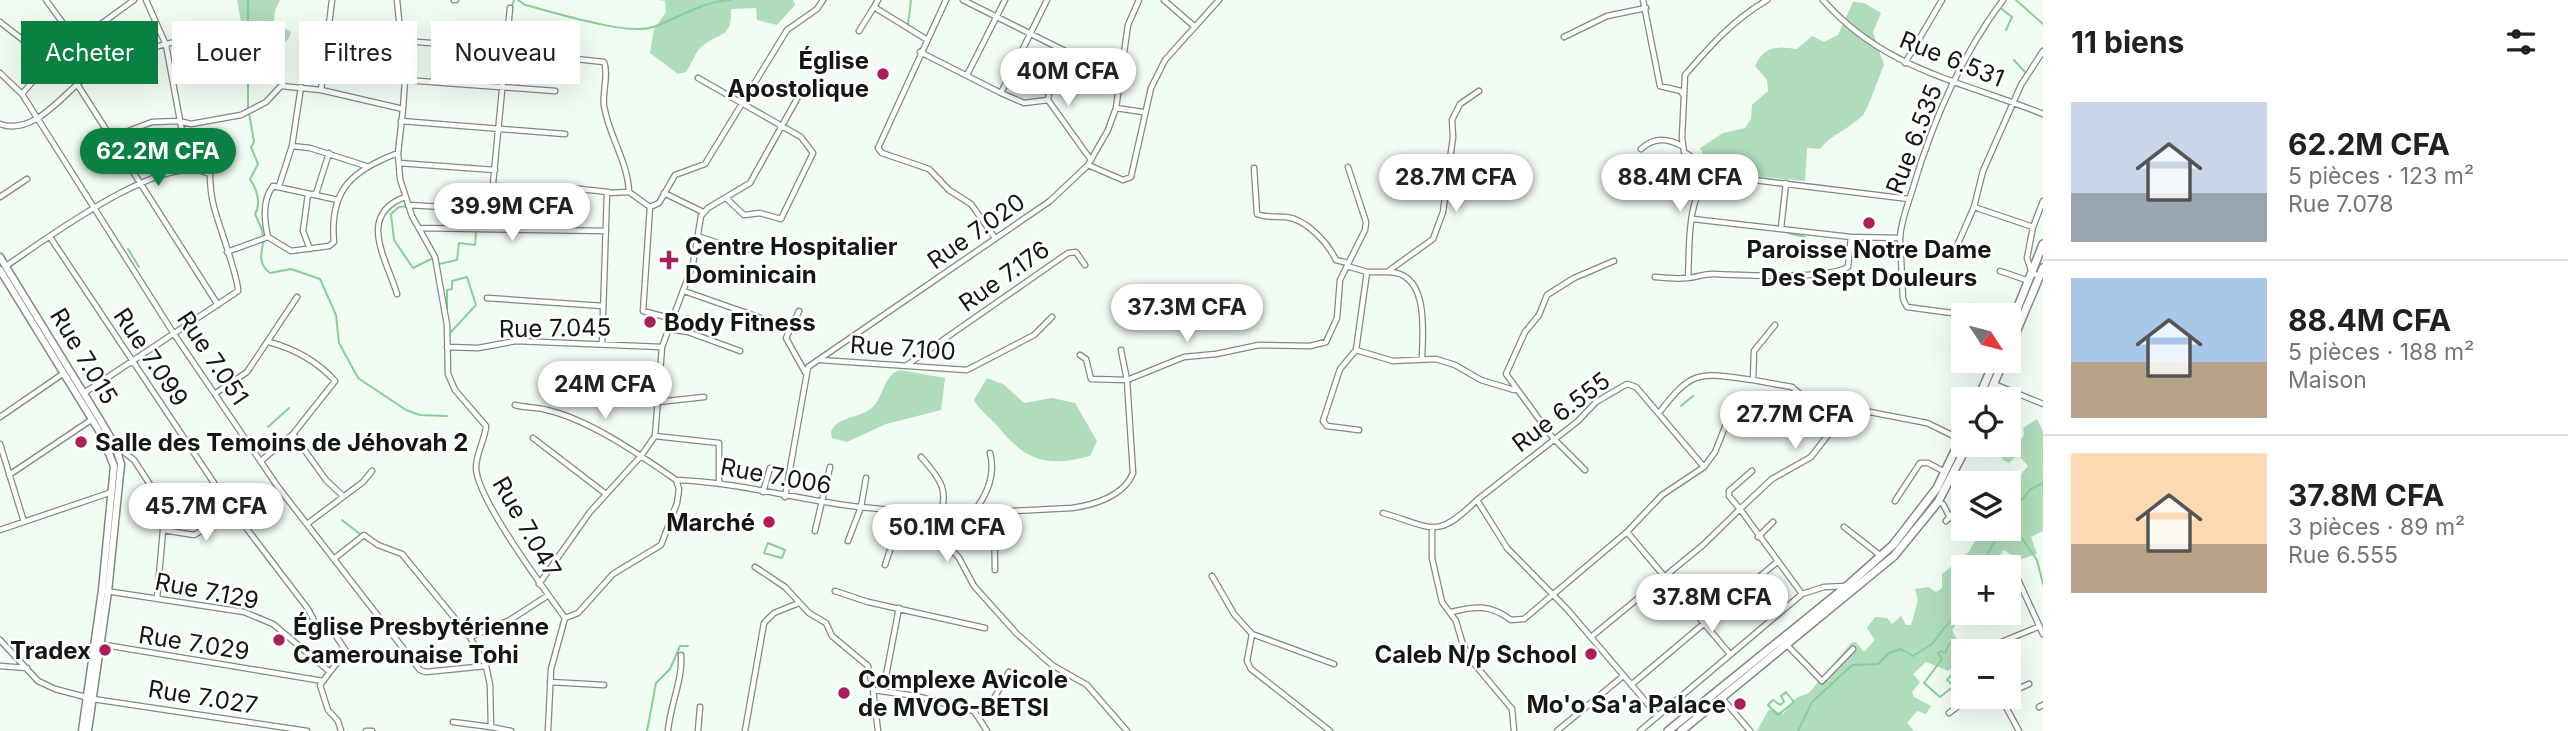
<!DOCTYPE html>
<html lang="fr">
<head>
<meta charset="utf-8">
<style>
  body { margin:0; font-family:Inter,sans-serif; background:#f2f2f2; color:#202124; height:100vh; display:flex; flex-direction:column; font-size:26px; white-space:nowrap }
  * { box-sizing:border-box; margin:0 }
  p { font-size:23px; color:#757577 }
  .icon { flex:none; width:38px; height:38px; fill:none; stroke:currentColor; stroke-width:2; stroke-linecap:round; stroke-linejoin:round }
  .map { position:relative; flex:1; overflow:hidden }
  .side { display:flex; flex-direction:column; background:#fff; width:525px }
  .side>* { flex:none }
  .banner { position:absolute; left:21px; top:21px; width:665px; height:63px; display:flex; gap:14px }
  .needle { width:46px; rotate:126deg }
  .buttons { position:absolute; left:1951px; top:303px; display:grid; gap:14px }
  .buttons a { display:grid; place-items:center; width:70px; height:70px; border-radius:0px; background:#fff; box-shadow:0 7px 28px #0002; font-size:35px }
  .price { position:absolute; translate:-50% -60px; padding:0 16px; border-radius:24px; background:#fff; color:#222; font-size:23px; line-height:46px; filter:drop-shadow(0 2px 4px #0008) }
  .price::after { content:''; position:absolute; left:50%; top:42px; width:21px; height:16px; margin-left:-10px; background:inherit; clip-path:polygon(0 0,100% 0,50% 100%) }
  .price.on { background:#0b8043; color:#fff }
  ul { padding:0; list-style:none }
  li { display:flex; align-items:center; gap:21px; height:175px; padding:0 28px }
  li+li { border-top:2px solid #e0e0e0 }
  li span { display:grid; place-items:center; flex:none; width:196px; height:140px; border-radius:0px; color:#555 }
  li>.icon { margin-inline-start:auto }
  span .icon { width:84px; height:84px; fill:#fffc; stroke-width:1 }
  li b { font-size:30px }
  h2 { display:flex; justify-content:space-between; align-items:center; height:84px; padding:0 28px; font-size:30px }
  .pill { padding:0 24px; border-radius:0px; background:#fff; box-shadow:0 7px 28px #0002; font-size:24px; line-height:63px }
  .pill.on { background:#0b8043; color:#fff }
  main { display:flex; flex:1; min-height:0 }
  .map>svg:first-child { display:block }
</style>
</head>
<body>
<main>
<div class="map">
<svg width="2043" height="731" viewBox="0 0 2043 731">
  <rect width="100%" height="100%" fill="#f1fcf3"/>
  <path fill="#afdcba" d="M237 0H280L275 10 274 22 291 32C288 49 262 55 246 50Z
    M659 0H793L795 5 777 25 757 20 756 8 731 9C732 40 719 31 701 47 695 53 691 65 686 72L678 74 650 53 654 29 666 12 665 1Z
    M1853 2 1864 3 1881 13 1873 32 1884 65C1879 76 1868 109 1863 115 1850 129 1831 134 1820 149L1807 148 1805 181 1722 173 1706 160 1700 148 1723 133 1745 128 1751 119 1752 105 1768 91 1767 80 1755 66C1765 44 1778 47 1797 49L1812 36 1824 42 1838 35Z
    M900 370 945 378 941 410 886 424 847 442 832 438 831 432C837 417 857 418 869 410 884 401 882 375 900 370Z
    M987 378 1003 384 1024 403 1052 398 1075 403 1097 441 1090 456C1049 467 1027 462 1000 429 992 419 980 411 974 400Z
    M2037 419 2043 431V531L2031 537 2037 554 2019 560 2004 550 1996 559 2008 567H1964V612L1970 615 1959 620 1952 630 1960 645 1949 671 1926 662 1913 674 1920 682 1912 692 1914 697 1931 706 1926 714 1917 711 1907 723 1914 731H1757L1768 711 1771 709 1783 714 1796 698 1809 693 1851 643 1856 642 1864 652 1875 640 1867 628 1875 617 1887 618 1892 624 1901 616 1906 625H1911L1918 600 1915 589 1928 587 1936 592 1942 588V574L1969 552 1981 529 2009 528V487L2028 466 2018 455 2009 463 2003 460 2001 452 2010 444 2015 445 2024 435 2023 428Z"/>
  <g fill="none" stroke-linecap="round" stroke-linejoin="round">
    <path stroke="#88ce9b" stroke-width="2" d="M248 0V107L254 142 251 147 258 164 250 179C256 188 262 203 255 214 258 221 263 229 263 237 264 252 255 261 270 273L291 269 320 279 336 315 339 343 358 378 406 410 420 415 447 416
      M518 0 525 5C554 12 627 36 653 27 679 18 701 2 730 0
      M2016 0 2043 24
      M512 7 514 0
      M2002 9 2012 17 2006 30
      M908 25 911 0
      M2014 60 2025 72
      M408 206 399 207 391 214 394 240 413 268 433 258
      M1788 233 1805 237
      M128 249 139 267
      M439 264 457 260 459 243 475 245 476 232
      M447 309V290L452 289V281L467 277 476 305 450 333
      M1681 406 1693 396
      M268 427 289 408
      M2009 514 2031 489 2043 483
      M342 520 360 534
      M2009 520 2037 560 2043 584
      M768 543 785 550 782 558 764 553Z
      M1969 567 1987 555 2002 528
      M1950 643 1960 645 1951 667 1953 673 1947 680 1954 686 1940 697 1924 683 1942 659 1938 653 1941 651 1945 653Z
      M1786 692 1794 702 1778 715 1768 705 1773 700 1780 705 1784 702 1781 696Z
      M647 731 656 683 670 669 680 646H688
      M1798 731 1812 702 1849 668 1853 665 1878 664 1889 653 1901 649 1913 656 1932 644 1964 603"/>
    <defs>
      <path id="street" d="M46 0 76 41
        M146 0 166 45 189 169
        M397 0 405 80 403 109
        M454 0H456
        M878 0 874 7 926 39
        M946 0 878 148 882 153 929 169 949 190 971 204 995 238
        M963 0 1119 78
        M1164 0 1195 27
        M1643 0 1660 86 1681 91 1684 96
        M1767 0C1733 20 1711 45 1685 75L1682 138 1684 152 1716 173 1730 177 1909 199
        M1823 0C1884 70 1962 81 2043 114
        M0 22 50 61
        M859 31 874 7
        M1564 37 1607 16 1646 8
        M403 41 556 52 576 59 604 62C609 75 602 92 604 106 609 136 628 162 629 192
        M920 52 1001 93 1047 0
        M1066 53 1050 85 1048 100 1091 160
        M1905 63 1942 0
        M0 73 22 94 174 334 278 487 420 670 426 672 486 666
        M967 75 1005 0
        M698 78 801 137 813 153 781 219 760 213 744 215 727 199
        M405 80 555 91
        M77 84 218 305
        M301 87 292 146 310 148 366 166
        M321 90 332 0
        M1001 93 1024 103 1048 100
        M22 94 50 61 134 0
        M1116 108 1143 112
        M401 121 565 134
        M0 124C34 136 62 95 86 77 119 51 183 41 223 30
        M110 138 152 122 179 121 191 124 241 115 266 102 281 86 321 90 403 109 398 153 400 179 412 216 435 257 447 325 448 374 455 390 486 426C485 440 476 453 476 468 477 499 545 590 565 618
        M1641 149C1654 137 1667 138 1682 146
        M399 163 495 170
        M1088 165 1123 180 1131 177 1151 88 1165 60 1219 0
        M1254 168 1257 214C1266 218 1276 216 1286 217 1306 219 1328 243 1336 260L1348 263
        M279 186 292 146
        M561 187 608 192
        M664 193 703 212
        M0 197 27 179
        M408 205 479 209 491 204 510 8
        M650 207 659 203 675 175 705 164 787 30 817 9 823 0
        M650 207 643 311 673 319
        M1974 207 2033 227 2027 258 2032 273 2040 276
        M1693 219 1851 237
        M2033 227 2043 201
        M419 228 606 231
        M1781 228 1786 183
        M50 237 228 504 308 609 318 628 332 630 346 651 320 685 328 710 338 721 341 731
        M268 237C264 220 262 200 273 186L338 200
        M700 237 743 251 758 247
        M1900 238 1903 299 1907 307 1967 315
        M310 249 303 231 308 194H316L329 153
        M227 252 268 237 291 251 329 246 334 242C329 189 353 170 398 153
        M1953 255 1974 207 1983 171 2021 85 2043 51
        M6 266C45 240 162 152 207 173
        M1347 266 1367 272 1356 350 1340 369 1323 421 1327 426 1359 430
        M2000 271 2029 281
        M1367 272H1387L1433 239 1443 212 1453 137 1452 120 1460 104 1479 91
        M1388 272C1429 272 1423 330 1422 358
        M1655 277C1665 278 1677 279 1687 278 1696 278 1705 273 1714 274 1742 275 1826 280 1848 267L1851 237 1900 238C1901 221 1907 207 1912 191 1932 123 1960 57 2003 0
        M1688 278C1690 248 1685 189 1716 173
        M684 291 761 318
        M397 294C387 260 356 215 405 197
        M487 298 603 306
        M799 311 786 338 805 372
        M1775 325 1754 351 1753 380 1792 387 1834 424
        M669 329 688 332 740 351
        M602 344 607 193 629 192 650 207
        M447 347 478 348 516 341 662 347
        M1121 350 1127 380 1184 357 1216 354 1259 345 1310 346 1326 342 1337 318 1340 280 1365 230 1366 222 1348 167
        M1356 350 1393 361 1436 359 1455 365 1481 380 1514 390
        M820 360 967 370 1034 335 1052 317
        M907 365 1068 253 1076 252 1085 265
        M1994 384 2043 404
        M620 385 658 402 704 397
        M84 393 238 291C239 279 218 223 214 207 208 186 211 168 208 147
        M216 393 247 372 297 297
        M515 405C526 408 537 407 547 410 590 420 640 455 676 480
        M1659 413C1693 368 1700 373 1753 380
        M0 417 64 373
        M293 434 326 480 343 496
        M655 436 719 443V483
        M533 438 606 494
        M0 444 24 522
        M115 445 134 460 162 503 163 530 157 598
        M921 457C955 495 940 492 941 537L959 558 974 586 1017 634 1052 665 1087 685 1127 731
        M262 460 293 434 335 381C317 361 295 349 269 342
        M1704 467 1715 452 1733 407
        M1585 470 1553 438 1506 374 1525 332 1539 315 1547 295 1574 278 1614 261
        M9 475 91 420
        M763 492 770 468
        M785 497 808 367 1050 201 1088 165 1108 130 1116 108 1128 25 1139 0
        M1895 501 1920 463H1928L1945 472
        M1938 502 1943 504 1950 518
        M973 513C987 495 996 475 990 453
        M994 513 995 570
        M1383 513C1434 528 1436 540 1477 500
        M1946 521 1964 502
        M307 524 363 482 372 471
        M1844 527 1881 556
        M1432 528V558L1442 602 1456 621 1463 645 1472 661 1512 709 1514 731
        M0 530 112 492
        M163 530 194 535 210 526 228 504
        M815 531 830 467
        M1758 537 1773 522
        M848 541 861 507 866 478
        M335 558 364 535 378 545 402 554 470 637 486 666 490 685 491 727 511 731
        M2010 562 2043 634
        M885 565 903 511
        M755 567 785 587 809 613 826 623 832 636 868 666 873 690
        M1212 576 1234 614 1252 634 1334 664
        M539 584 590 512 641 456 655 436 662 347 693 264 701 216 708 208 750 183 803 88
        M106 591 244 612 273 624 330 672
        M835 591 868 602 985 628
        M1802 594 1740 509 1772 479 1811 457 1849 408 1927 423 1960 439
        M1451 612C1475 606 1490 604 1511 620L1524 619 1627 532
        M1252 634 1247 661 1251 669 1330 731
        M470 637 510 620 547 596
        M1591 637 1703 545 1740 509 1729 496V491L1752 471
        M0 640 38 681 55 689 93 699 307 731
        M1999 643 2038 627
        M99 644 323 681
        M1787 645 1822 681 1853 649
        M0 666 27 668
        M550 682 604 685
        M1631 685 1777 562
        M883 691 899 608
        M2009 693 2029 684
        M2000 696 2019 731
        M1722 698 1750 731
        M2039 707 2043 705
        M1949 713 1972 696
        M1658 716 1567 609 1507 548 1477 500 1578 421 1596 402 1627 384 1636 387 1704 467 1662 495 1627 532 1729 653
        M981 717 988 709 1009 672
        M453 722 491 727
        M366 731H372
        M548 731 551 669 565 618 578 613 613 574 661 545 677 503 679 489 676 480C738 482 798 500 860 507 931 515 1001 512 1072 508 1094 505 1124 496 1133 473L1127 380 1091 379 1086 359 1080 355
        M668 731C670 705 683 680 681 655
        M698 731 700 707
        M745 731 764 623 774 613 799 603
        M878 731 873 690 916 696 974 711 987 731
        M1557 731 1622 677
        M1640 731 1802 594 1824 587 1846 586"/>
      <path id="secondary" d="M0 257 99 418 115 445 121 464 108 592 88 731
        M0 270 101 434 114 466 102 590 82 731"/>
      <path id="primary" d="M2009 329 2043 244
        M2009 349 2043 268
        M1978 399 1995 360
        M1987 399 2004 360
        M1668 731 1847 586 1893 545 1937 488 1964 432
        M1681 731 1894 556 1938 502 1968 444"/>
    </defs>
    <use href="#street" stroke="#808982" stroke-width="7"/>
    <use href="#secondary" stroke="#808982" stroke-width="9"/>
    <use href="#primary" stroke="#808982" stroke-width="10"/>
    <use href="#street" stroke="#fff" stroke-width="4.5"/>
    <use href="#secondary" stroke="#fff" stroke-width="6"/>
    <use href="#primary" stroke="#fff" stroke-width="7"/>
  </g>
  <g fill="#ac1e5a" stroke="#fff" stroke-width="2.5">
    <circle cx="883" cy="74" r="7"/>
    <circle cx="1869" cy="223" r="7"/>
    <path d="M665.5 249.5h7v7h7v7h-7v7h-7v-7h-7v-7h7z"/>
    <circle cx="650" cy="322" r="7"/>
    <circle cx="81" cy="442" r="7"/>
    <circle cx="769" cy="522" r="7"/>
    <circle cx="279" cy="640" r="7"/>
    <circle cx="105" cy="650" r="7"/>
    <circle cx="1591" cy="654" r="7"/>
    <circle cx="844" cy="693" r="7"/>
    <circle cx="1740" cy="704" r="7"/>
  </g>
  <g text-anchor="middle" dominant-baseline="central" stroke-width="5" stroke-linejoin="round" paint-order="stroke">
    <g font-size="24" fill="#141815" stroke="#fff">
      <text transform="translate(1952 59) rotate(22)">Rue 6.531</text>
      <text transform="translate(1914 139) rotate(-69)">Rue 6.535</text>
      <text transform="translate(976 231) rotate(-35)">Rue 7.020</text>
      <text transform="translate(1004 276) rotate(-35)">Rue 7.176</text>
      <text transform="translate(555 328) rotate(-1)">Rue 7.045</text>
      <text transform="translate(903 348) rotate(4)">Rue 7.100</text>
      <text transform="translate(84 356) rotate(59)">Rue 7.015</text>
      <text transform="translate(151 357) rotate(56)">Rue 7.099</text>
      <text transform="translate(213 358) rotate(56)">Rue 7.051</text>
      <text transform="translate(1561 412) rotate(-37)">Rue 6.555</text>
      <text transform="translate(776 476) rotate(10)">Rue 7.006</text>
      <text transform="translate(527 527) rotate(60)">Rue 7.047</text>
      <text transform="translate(207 591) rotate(11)">Rue 7.129</text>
      <text transform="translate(194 643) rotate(9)">Rue 7.029</text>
      <text transform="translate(203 697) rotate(9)">Rue 7.027</text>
    </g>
    <g font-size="24" font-weight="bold" fill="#141815" stroke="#fff" text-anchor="end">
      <text x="869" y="60">Église<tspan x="869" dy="28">Apostolique</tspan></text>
      <text x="685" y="246" text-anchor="start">Centre Hospitalier<tspan x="685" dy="28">Dominicain</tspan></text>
      <text x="1869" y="249" text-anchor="middle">Paroisse Notre Dame<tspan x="1869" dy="28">Des Sept Douleurs</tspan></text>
      <text x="664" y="322" text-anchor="start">Body Fitness</text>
      <text x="95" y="442" text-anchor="start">Salle des Temoins de Jéhovah 2</text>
      <text x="755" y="522">Marché</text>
      <text x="293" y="626" text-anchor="start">Église Presbytérienne<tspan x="293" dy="28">Camerounaise Tohi</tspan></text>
      <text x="91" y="650">Tradex</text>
      <text x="1577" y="654">Caleb N/p School</text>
      <text x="858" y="679" text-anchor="start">Complexe Avicole<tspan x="858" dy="28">de MVOG-BETSI</tspan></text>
      <text x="1726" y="704">Mo'o Sa'a Palace</text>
    </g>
  </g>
</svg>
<div class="buttons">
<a><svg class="needle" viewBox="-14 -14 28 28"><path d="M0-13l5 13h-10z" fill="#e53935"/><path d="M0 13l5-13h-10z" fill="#757577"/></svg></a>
<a><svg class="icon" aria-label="locate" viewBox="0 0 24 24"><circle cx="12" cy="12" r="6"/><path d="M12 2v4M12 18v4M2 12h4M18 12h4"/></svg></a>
<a><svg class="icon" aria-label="layers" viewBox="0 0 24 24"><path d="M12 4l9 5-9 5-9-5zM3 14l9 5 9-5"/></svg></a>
<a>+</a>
<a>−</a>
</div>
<b class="price" style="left:1068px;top:108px">40M CFA</b>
<b class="price on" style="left:158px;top:188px">62.2M CFA</b>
<b class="price" style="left:1456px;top:214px">28.7M CFA</b>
<b class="price" style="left:1680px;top:214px">88.4M CFA</b>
<b class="price" style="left:512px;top:243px">39.9M CFA</b>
<b class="price" style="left:1187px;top:344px">37.3M CFA</b>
<b class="price" style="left:605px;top:421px">24M CFA</b>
<b class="price" style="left:1795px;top:451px">27.7M CFA</b>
<b class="price" style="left:206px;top:543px">45.7M CFA</b>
<b class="price" style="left:947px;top:564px">50.1M CFA</b>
<b class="price" style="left:1712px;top:634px">37.8M CFA</b>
<div class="banner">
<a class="pill on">Acheter</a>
<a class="pill">Louer</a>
<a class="pill">Filtres</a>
<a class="pill">Nouveau</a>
</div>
</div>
<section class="side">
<h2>11 biens<svg class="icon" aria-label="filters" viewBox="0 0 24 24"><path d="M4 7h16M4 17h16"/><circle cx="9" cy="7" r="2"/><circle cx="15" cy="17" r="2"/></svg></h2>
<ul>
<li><span style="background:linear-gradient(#c9d6e8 65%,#9aa5b1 0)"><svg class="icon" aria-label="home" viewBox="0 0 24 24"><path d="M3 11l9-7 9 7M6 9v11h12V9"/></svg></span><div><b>62.2M CFA</b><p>5 pièces · 123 m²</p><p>Rue 7.078</p></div></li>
<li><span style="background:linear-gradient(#a9c7e8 60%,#b9a48a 0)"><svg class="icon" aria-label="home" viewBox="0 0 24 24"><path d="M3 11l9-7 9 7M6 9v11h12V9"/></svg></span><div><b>88.4M CFA</b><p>5 pièces · 188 m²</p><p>Maison</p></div></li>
<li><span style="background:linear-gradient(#ffd9b3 65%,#b9a48a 0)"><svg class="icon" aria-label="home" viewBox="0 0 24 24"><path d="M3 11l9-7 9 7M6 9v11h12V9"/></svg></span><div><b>37.8M CFA</b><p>3 pièces · 89 m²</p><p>Rue 6.555</p></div></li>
</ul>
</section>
</main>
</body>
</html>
